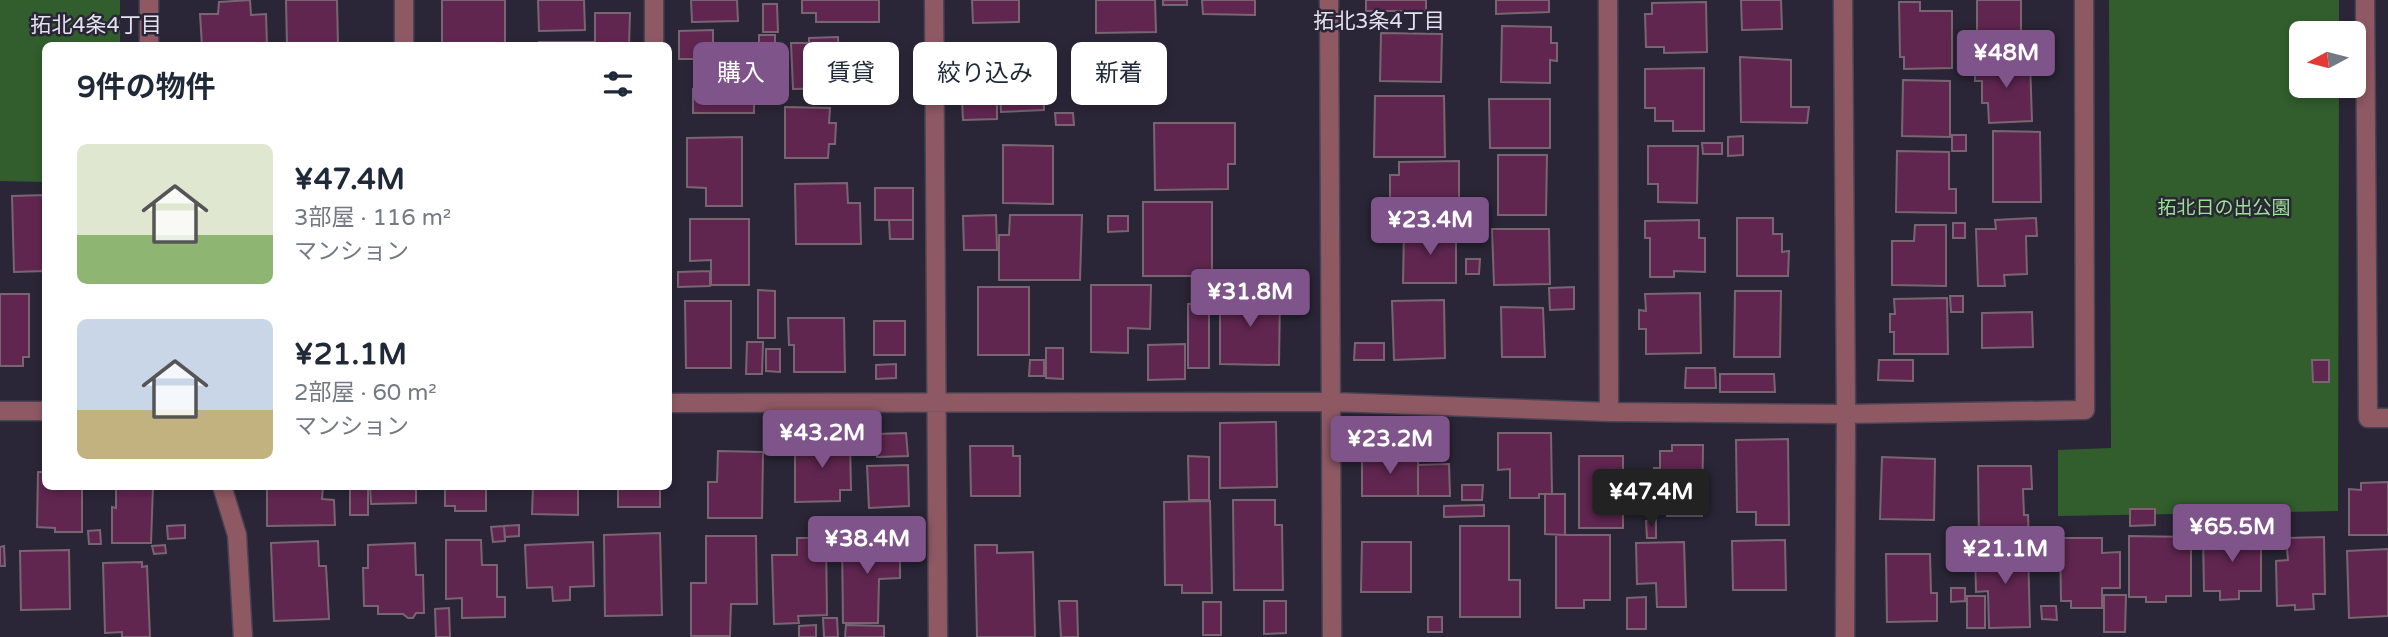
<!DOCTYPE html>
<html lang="ja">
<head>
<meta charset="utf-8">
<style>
  body { margin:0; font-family:"Varela Round","Noto Sans JP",sans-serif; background:#f2f2f3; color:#1f2937; height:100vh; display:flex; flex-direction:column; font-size:26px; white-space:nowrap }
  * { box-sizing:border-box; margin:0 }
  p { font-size:23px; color:#747a83 }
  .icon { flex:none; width:38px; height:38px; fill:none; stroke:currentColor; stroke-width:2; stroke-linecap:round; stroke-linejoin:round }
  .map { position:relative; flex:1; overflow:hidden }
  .sheet { position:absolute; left:42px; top:42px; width:630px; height:448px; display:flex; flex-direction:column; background:#fff; border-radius:10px; box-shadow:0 4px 10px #0003 }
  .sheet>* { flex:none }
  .top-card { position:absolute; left:693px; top:42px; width:665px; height:63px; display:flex; gap:14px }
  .needle { width:46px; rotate:263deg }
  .fabs { position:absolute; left:2289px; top:21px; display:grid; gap:14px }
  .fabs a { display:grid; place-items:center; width:77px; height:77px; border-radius:10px; background:#fff; box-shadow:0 4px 10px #0003; font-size:35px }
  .price { position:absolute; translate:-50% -60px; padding:0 16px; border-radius:7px; background:#7f548a; color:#fff; font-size:23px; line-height:46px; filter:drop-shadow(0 2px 4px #0008) }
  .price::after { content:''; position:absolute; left:50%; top:42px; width:21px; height:16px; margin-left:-10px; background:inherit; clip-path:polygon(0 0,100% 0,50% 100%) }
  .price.on { background:#222; color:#fff }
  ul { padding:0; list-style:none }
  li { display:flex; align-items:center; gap:21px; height:175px; padding:0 35px }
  li span { display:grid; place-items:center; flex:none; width:196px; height:140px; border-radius:10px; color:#555 }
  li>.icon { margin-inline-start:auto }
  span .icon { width:84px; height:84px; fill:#fffc; stroke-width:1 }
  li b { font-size:30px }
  h2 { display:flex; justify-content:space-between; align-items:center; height:84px; padding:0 35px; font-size:30px }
  .tag { padding:0 24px; border-radius:10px; background:#fff; box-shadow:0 4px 10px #0003; font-size:24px; line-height:63px }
  .tag.on { background:#7f548a; color:#fff }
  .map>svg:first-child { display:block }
</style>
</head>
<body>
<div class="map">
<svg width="2388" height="637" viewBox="0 0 2388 637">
  <rect width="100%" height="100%" fill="#2a2637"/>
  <path fill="#315e2c" d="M0 0H120V45L46 46 45 182 0 181Z
    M2109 0H2339V33H2301V86H2339L2338 511 2058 516V450L2111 448Z"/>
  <path fill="#602650" stroke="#796572" stroke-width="2" d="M250 0 251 15 266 14 267 46H202L200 14H218L219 2Z
    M286 0H337L338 46H287Z
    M442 0H505V43H442Z
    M538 0H584L585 30 539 31Z
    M691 0H737L738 21 692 22Z
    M802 0H879V22H816V13H802Z
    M972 0H1019V22L973 23Z
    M1096 0H1155L1156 32 1096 33Z
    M1163 0H1187V5H1163Z
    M1202 0H1255V15L1203 14Z
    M1366 0H1426V11H1366Z
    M1496 0H1549V12L1496 14Z
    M1741 0H1781L1782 29 1742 30Z
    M1977 0H2021V48H1977Z
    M1706 2 1707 52 1664 53V47H1646L1645 14H1652V3Z
    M1899 2H1920V11H1952V68L1904 69V57H1900Z
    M763 4H777L778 32H763Z
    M595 13H630L629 46H595Z
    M1502 26 1551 27V43H1557V61L1550 60V83L1501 82Z
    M713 30V59H679V31Z
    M1381 33 1442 34 1441 82 1380 81Z
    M759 35H775V51L759 50Z
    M838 37 839 65H857L858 92H839V88L793 89 791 43H809V38Z
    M539 42H593V46H539Z
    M1042 54 1044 110 1001 112 1000 92 976 93 975 71 983 70 982 56Z
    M1740 57 1791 60V107H1809L1807 123 1741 122Z
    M711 60H754V113H693V89H706L705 82H710Z
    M2030 61 2032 121 1989 123 1988 103H1982V81H1975V63Z
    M1704 68V131H1673V121H1655V108H1645V69Z
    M1903 80 1950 81V137L1902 136Z
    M1375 96H1444L1445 157H1374Z
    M997 99V119L963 120 962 101Z
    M1489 99H1550V148H1490Z
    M785 107 830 108 829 123H836L835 144H829L828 158H785Z
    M1055 113H1073L1074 125H1056Z
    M1154 123H1235V164H1228V189L1155 190Z
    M1993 131 2040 132 2041 202H1993Z
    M1952 135H1966V151H1952Z
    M1743 136V155L1728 156V137Z
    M742 137V206H706V188L687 187V138Z
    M1702 143H1722V154H1703Z
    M1003 145 1053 146V204L1003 203Z
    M1648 146H1698L1697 203 1658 202V184H1648Z
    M1897 151 1949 152V189H1956V213L1896 212Z
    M1498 155H1547L1546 215H1498Z
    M1459 161V223H1400V212H1390V175H1399V162Z
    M847 183 848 203H860L861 244H796L795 184Z
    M875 188H913V220H875Z
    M46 195V271L14 272 12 196Z
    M1143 202H1212V276H1143Z
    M996 215 997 250H964L963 216Z
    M1010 215H1082L1080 280H999V235H1009Z
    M1108 216H1128V231L1108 232Z
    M1737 218H1773V234H1782V252L1789 251 1788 276H1737Z
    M2036 218 2037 236H2026L2027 274 2004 275 2005 286H1978L1976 229H1996L1995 220Z
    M690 219H749V285H711V260L690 261Z
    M889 220H913V239H890Z
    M1699 220V238H1705V272L1674 271V277H1650V238H1645V221Z
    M1953 223H1965V238H1953Z
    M1915 225H1946V286L1892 285V241H1914Z
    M1467 226H1480V242H1467Z
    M1492 229H1549L1550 284 1494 285Z
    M1404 230H1456V283H1403Z
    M1466 259H1480L1479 274H1466Z
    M710 271V286L678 287V272Z
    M1091 285H1151L1150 329 1128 328V353L1091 352Z
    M978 287H1029V355H978Z
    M1574 287V309L1550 310 1549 288Z
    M758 290 775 291V338H758Z
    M1735 291H1781L1780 357H1734Z
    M1220 293 1280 294 1279 365 1220 364Z
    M1700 293 1701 353 1646 354V329H1639V310L1646 311 1645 294Z
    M0 294H29V357H23V366H0Z
    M1950 296H1963V312H1951Z
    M1947 298 1948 354H1894V332H1890V314H1895L1894 299Z
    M1444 300 1445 358 1394 360 1392 301Z
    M685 301H731V368H686Z
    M1209 303V368H1188V304Z
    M1501 307 1543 308 1545 357H1502Z
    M2032 312 2033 347 1982 348V313Z
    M788 318H844L845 372H794V345H789Z
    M874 321H905V355H874Z
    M747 342H763L762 374H746Z
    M1355 343H1384V360H1354Z
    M1185 344V379L1148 380V345Z
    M1046 348H1063V379L1046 378Z
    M766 349H780V372L766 371Z
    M1030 360H1044V376H1029Z
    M1879 360H1913V381L1878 380Z
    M2312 360H2329V382H2313Z
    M896 364V378L876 379V365Z
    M1686 368H1715L1716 388H1685Z
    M1720 374H1774L1775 392H1720Z
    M1276 422 1277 487 1220 488V423Z
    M906 433 908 456 877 457 876 434Z
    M1498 433H1551L1552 494H1539V498H1510V469L1498 470Z
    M1788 439 1789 525H1756V512H1737L1736 440Z
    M850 440 851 490H840V501L795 502V441Z
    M1672 445H1703L1702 516H1667V504H1654V468H1660V451H1672Z
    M970 446H1013V456H1020V496H971Z
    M718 451 763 452 762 518H708V482H717Z
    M1362 455H1418V496H1362Z
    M1188 456 1209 457V500H1189Z
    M1579 456H1623V528H1579Z
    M1882 457 1935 459 1934 520 1880 519Z
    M1449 464 1450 496H1418V465Z
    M908 465 909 506 869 508 867 466Z
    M1978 466H2031L2032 489H2023L2024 515H2028L2029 544H1979Z
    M38 472H46V486H82V532H55V528L37 527Z
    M2388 482V535H2349V489L2361 490V483Z
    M1462 485H1483L1482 500H1462Z
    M116 486H153L151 543H112V507L116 508Z
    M267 486H323L322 499 334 500 335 525 267 526Z
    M350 486H368V515H350Z
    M370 486H416V503L371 504Z
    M445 486H486V511H455V506H445Z
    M533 486H578V515L532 514Z
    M618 486H660V507H618Z
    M1545 494H1565V535L1545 534Z
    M1233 500H1275V525H1282L1283 590H1234Z
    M1210 501 1212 593H1182V585H1165L1164 502Z
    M1484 505V516L1444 517V506Z
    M2194 506H2208V526H2194Z
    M2130 509H2155V525L2130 526Z
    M2267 509H2281V523H2267Z
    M1656 520V538H1647L1646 521Z
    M185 525V538L168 539 167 526Z
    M519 525V536L505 537 504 526Z
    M504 526 505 541 493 542 491 527Z
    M1460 526H1509V580H1520V617H1460Z
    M100 530 101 544H89L88 531Z
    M660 533 662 615 605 616 604 535Z
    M1556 535H1610V600H1584V608H1556Z
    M2203 535H2261V591H2239V599L2220 600V591H2204Z
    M706 536H756L757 604H731L730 636H691V583H706Z
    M2129 536 2191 537V596H2166V602H2146V597H2129Z
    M2324 537 2325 594H2313L2314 609 2295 610V605L2277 606 2276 561 2288 560 2286 538Z
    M797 538H826L827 615 798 616 799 623 774 624 772 555H797Z
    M2060 538H2102V553L2120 552V588H2102V608H2071V601H2061Z
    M842 539H900V578L879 579 878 623H843Z
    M446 540H481L482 565H497V597H505V617L462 618V598L446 599Z
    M1785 540 1786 590H1733L1732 541Z
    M318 541 319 566H326L329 619 274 621 271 543Z
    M593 542 594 586 570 587V600L553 601 552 587 527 588 525 545Z
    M1362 542H1411V592H1361Z
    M1684 542 1686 607H1657L1656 583 1637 584 1636 543Z
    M415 543 416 575H423L424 613H416L413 618H408L403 614H378V606H364L363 568H368V545Z
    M165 545 166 553 154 554 152 546Z
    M975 545H997V553L1033 552 1035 637H977Z
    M4 546 5 566H0V547Z
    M2028 549 2030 627 1989 628 1988 591 1976 592 1975 551Z
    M2388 549V616L2349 618 2347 551Z
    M69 550 70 609 21 610 20 551Z
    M1886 554H1930L1931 593H1937V621L1887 622Z
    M142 562V567L147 566 150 637H122V632L105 633 103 563Z
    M1951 588H1965V601L1951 602Z
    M2104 595H2126L2125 632H2104Z
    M1967 596H1985V628H1967Z
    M1646 597V629H1627V598Z
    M1059 601H1077L1078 637H1061Z
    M1264 601H1286V633L1264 634Z
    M1203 602H1221V635H1203Z
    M2041 606H2056L2057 620 2042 619Z
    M449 608 450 637H436L435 609Z
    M1428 617H1442V632H1428Z
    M823 618H837L838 637H824Z
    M816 625V637H799V626Z
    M846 625 884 626V637H845Z"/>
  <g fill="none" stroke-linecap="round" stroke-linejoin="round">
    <defs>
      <path id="minor" d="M149 0V46
        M404 0V46
        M934 0 938 637
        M1329 0 1332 637
        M1608 0 1609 412
        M1843 0 1846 414 1845 637
        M2365 0 2368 418H2388
        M654 46V0
        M668 403 1332 402 1609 412 1846 414 2085 410 2084 0
        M0 411H46
        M222 486 237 535 243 637"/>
    </defs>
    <use href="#minor" stroke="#484454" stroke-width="21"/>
    <use href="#minor" stroke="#8f5964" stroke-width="18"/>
  </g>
  <g text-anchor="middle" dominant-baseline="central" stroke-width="5" stroke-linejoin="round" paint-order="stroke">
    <g font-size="19" fill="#9ae291" stroke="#2a2637">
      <text x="2224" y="208">拓北日の出公園</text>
    </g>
    <g font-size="21" fill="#e4e2ee" stroke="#2a2637">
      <text x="1379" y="21">拓北3条4丁目</text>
      <text x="96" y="25">拓北4条4丁目</text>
    </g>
  </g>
</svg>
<div class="fabs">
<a><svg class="needle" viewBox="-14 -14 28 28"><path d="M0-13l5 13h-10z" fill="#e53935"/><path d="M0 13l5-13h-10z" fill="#747a83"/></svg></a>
</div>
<b class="price" style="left:2006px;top:90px">¥48M</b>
<b class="price" style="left:1430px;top:257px">¥23.4M</b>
<b class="price" style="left:1250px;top:329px">¥31.8M</b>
<b class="price" style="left:822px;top:470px">¥43.2M</b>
<b class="price" style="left:1390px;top:476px">¥23.2M</b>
<b class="price on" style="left:1651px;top:529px">¥47.4M</b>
<b class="price" style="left:2232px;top:564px">¥65.5M</b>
<b class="price" style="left:867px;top:576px">¥38.4M</b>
<b class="price" style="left:2005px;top:586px">¥21.1M</b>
<div class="top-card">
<a class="tag on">購入</a>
<a class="tag">賃貸</a>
<a class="tag">絞り込み</a>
<a class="tag">新着</a>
</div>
<section class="sheet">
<h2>9件の物件<svg class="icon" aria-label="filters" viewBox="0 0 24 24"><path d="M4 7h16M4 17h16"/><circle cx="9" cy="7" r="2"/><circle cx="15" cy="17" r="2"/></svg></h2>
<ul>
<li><span style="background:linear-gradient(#dfe7d0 65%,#8fb573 0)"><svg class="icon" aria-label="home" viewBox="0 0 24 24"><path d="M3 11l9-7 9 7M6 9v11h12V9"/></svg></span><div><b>¥47.4M</b><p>3部屋 · 116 m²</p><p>マンション</p></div></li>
<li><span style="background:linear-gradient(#c9d6e8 65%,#c2b280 0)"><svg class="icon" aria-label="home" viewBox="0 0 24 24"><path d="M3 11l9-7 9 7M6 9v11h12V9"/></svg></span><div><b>¥21.1M</b><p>2部屋 · 60 m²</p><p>マンション</p></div></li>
</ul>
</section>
</div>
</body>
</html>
